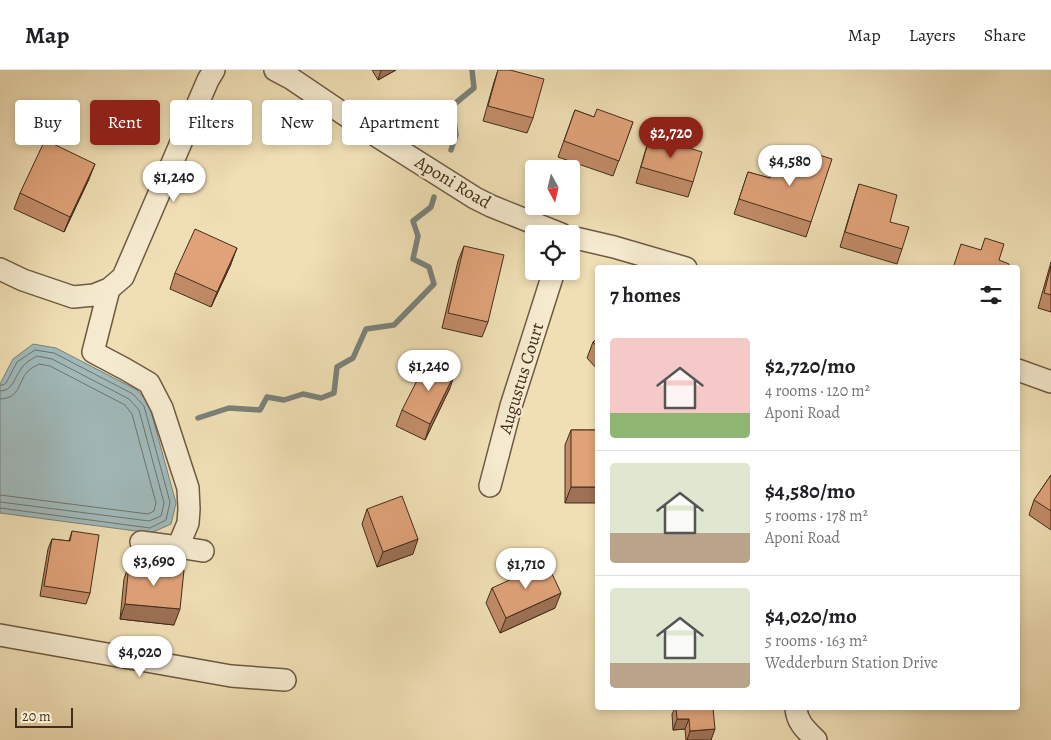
<!DOCTYPE html>
<html lang="en">
<head>
<meta charset="utf-8">
<style>
  body { margin:0; font-family:Alegreya,serif; background:#f2f2f2; color:#202124; height:100vh; display:flex; flex-direction:column; font-size:19px; white-space:nowrap }
  * { box-sizing:border-box; margin:0 }
  p { font-size:16px; color:#757577 }
  .icon { flex:none; width:28px; height:28px; fill:none; stroke:currentColor; stroke-width:2; stroke-linecap:round; stroke-linejoin:round }
  .map { position:relative; flex:1; overflow:hidden }
  .drawer { position:absolute; left:595px; top:195px; width:425px; height:445px; display:flex; flex-direction:column; background:#fff; border-radius:5px; box-shadow:0 2px 8px #0003 }
  .drawer>* { flex:none }
  .banner { position:absolute; left:15px; top:30px; width:475px; height:45px; display:flex; gap:10px }
  .needle { width:32px; rotate:172deg }
  .controls { position:absolute; left:525px; top:90px; display:grid; gap:10px }
  .controls a { display:grid; place-items:center; width:55px; height:55px; border-radius:5px; background:#fff; box-shadow:0 2px 8px #0003; font-size:25px }
  .scale { position:absolute; left:15px; bottom:12px; width:58px; box-sizing:border-box; padding-left:5px; border:2px solid #422d1b; border-top:0; font-size:14px; line-height:18px; white-space:nowrap; color:#422d1b; -webkit-text-stroke:4px #f5eacf; paint-order:stroke }
  .price { position:absolute; translate:-50% -42px; padding:0 11px; border-radius:18px; background:#fff; color:#222; font-size:16px; line-height:32px; filter:drop-shadow(0 1px 2px #0008) }
  .price::after { content:''; position:absolute; left:50%; top:30px; width:15px; height:11px; margin-left:-8px; background:inherit; clip-path:polygon(0 0,100% 0,50% 100%) }
  .price.selected { background:#8f2418; color:#fff }
  ul { padding:0; list-style:none }
  li { display:flex; align-items:center; gap:15px; height:125px; padding:0 15px }
  li+li { border-top:1px solid #e0e0e0 }
  li span { display:grid; place-items:center; flex:none; width:140px; height:100px; border-radius:5px; color:#555 }
  li>.icon { margin-inline-start:auto }
  span .icon { width:60px; height:60px; fill:#fffc; stroke-width:1 }
  li b { font-size:21px }
  h2 { display:flex; justify-content:space-between; align-items:center; height:60px; padding:0 15px; font-size:21px }
  .chip { padding:0 18px; border-radius:5px; background:#fff; box-shadow:0 2px 8px #0003; font-size:18px; line-height:45px }
  .chip.selected { background:#8f2418; color:#fff }
  header { display:flex; align-items:center; gap:30px; box-sizing:border-box; height:70px; padding:0 25px; background:#fff; border-bottom:1px solid #e0e0e0 }
  header strong { font-size:24px }
  nav { display:flex; gap:28px; margin-inline-start:auto; font-size:18px }
  .map>svg:first-child { display:block }
</style>
</head>
<body>
<header>
<strong>Map</strong>
<nav><a>Map</a><a>Layers</a><a>Share</a></nav>
</header>
<div class="map">
<svg width="1051" height="670" viewBox="0 0 1051 670">
  <rect width="100%" height="100%" fill="#f0dfb5"/>
  <filter id="stains"><feTurbulence type="fractalNoise" baseFrequency=".004" numOctaves="4"/><feColorMatrix values="0 0 0 0 .2 0 0 0 0 .09 0 0 0 0 .02 0 0 0 .5 -.17"/></filter>
  <radialGradient id="worn" r=".72"><stop offset=".6" stop-color="#630" stop-opacity="0"/><stop offset="1" stop-color="#630" stop-opacity=".3"/></radialGradient>
  <path fill="#a0b9ba" stroke="#7a817a" d="M33 274 56 278 137 320 149 334 176 433 171 454 151 463 0 443V314L13 289Z"/>
  <g fill="none" stroke-linecap="round" stroke-linejoin="round">
    <path stroke="#71736a" stroke-width="1" d="M0 315H3L6 313 17 292 35 280 54 283 133 324 144 336 170 432 166 450 150 458 0 438
      M0 321C13 321 14 308 21 299 24 293 32 289 37 286L52 289 129 329 139 340 164 433 161 446 149 451 0 432
      M0 329C21 328 17 313 28 301 31 298 36 296 39 294L50 296 125 335 132 344 156 433 154 441 148 444 0 425"/>
    <path stroke="#7a817a" stroke-width="5.5" d="M451 80 456 65 452 36 474 18 472 0
      M198 348 229 338 260 340 267 327 284 330 303 324 321 328 334 323 337 297 353 288 366 259 394 255 434 214 429 197 413 189 418 166 413 151 431 137 434 127"/>
    <defs>
      <path id="minor" d="M275 0 292 9 369 61 475 128 491 136 561 164
        M571 167 614 177 686 198
        M0 199 23 210 73 227 94 225 109 219 123 207 208 10 214 0
        M109 219 93 282 125 299 149 313 162 338 188 418 189 439 188 453 178 477 141 472
        M1018 300 1051 312
        M490 416 511 336 554 201
        M178 477 203 481
        M0 565 231 606 285 610
        M796 638C797 653 806 660 816 670"/>
    </defs>
    <use href="#minor" stroke="#6e5a42" stroke-width="24"/>
    <use href="#minor" stroke="#f5eacf" stroke-width="21"/>
  </g>
  <path fill="#c18b68" stroke="#422d1b" d="M372 0H396L378 10Z
    M498 0 533 48 527 63 483 51 494 12Z
    M575 40 594 47 633 52 613 106 558 87Z
    M650 66 693 112 688 127 636 113 645 82Z
    M800 79 811 152 806 167 734 144 748 102 769 108 792 102Z
    M89 109 64 162 14 139 20 123Z
    M859 114 890 152 902 179 897 194 840 177 854 130Z
    M464 176 488 252 482 267 442 258 458 191Z
    M1051 192V242L1038 238Z
    M231 194 211 237 170 219 175 203Z
    M598 269V300L587 288 593 272Z
    M450 318 425 370 396 356 402 340Z
    M571 360H598L565 433V375Z
    M1051 405V460L1029 445 1034 430Z
    M367 439 413 484 377 497 362 454Z
    M72 461 90 523 86 534 40 526 48 479 52 469 69 471Z
    M129 494 174 555 120 549 124 509Z
    M492 518 555 538 500 563 486 533Z
    M675 638H713L711 670H686L685 659 673 660 672 644Z"/>
  <path fill="#9d7155" stroke="#422d1b" d="M381 0H396L378 10Z
    M95 94 89 109 64 162 70 147Z
    M237 178 231 194 211 237 217 222Z
    M455 303 450 318 425 370 430 354Z
    M571 417H598V433H565Z
    M418 469 413 484 377 497 383 482Z
    M561 523 555 538 500 563 506 548Z
    M125 534 180 539 174 555 120 549Z
    M677 649H689L685 659 673 660Z
    M715 659 711 670H687L690 661Z"/>
  <path fill="#e0a279" stroke="#422d1b" d="M498 0H510L544 9 533 48 488 36Z
    M597 39 633 52 619 91 564 71 575 40 594 47Z
    M650 66 702 82 693 112 641 97Z
    M45 70 95 94 70 147 20 123Z
    M800 79 832 89 811 152 739 129 748 102 770 108 774 96 793 102Z
    M859 114 897 125 890 152 909 157 902 179 845 162Z
    M195 159 237 178 217 222 175 203Z
    M985 168 1004 174 999 190 1009 194 1008 198H953L961 174 981 180Z
    M464 176 504 185 488 252 448 243Z
    M1051 196V225L1044 223Z
    M598 269V278L593 272Z
    M428 289 455 303 430 354 402 340Z
    M571 360H598V417H571Z
    M1051 405V441L1034 430Z
    M402 426 418 469 383 482 367 439Z
    M72 461 99 465 90 523 44 516 52 469 70 471Z
    M547 493 561 523 506 548 492 518Z
    M129 494 184 500 180 539 125 534Z
    M676 638H713L715 659 690 661 689 649H677Z"/>
  <g text-anchor="middle" dominant-baseline="central" stroke-width="4.5" stroke-linejoin="round" paint-order="stroke">
    <g font-size="18" fill="#422d1b" stroke="#f5eacf">
      <text transform="translate(453 112) rotate(31)">Aponi Road</text>
      <text transform="translate(521 308) rotate(-73)">Augustus Court</text>
    </g>
  </g>
  <rect width="100%" height="100%" filter="url(#stains)"/>
  <rect width="100%" height="100%" fill="url(#worn)"/>
</svg>
<div class="controls">
<a><svg class="needle" viewBox="-14 -14 28 28"><path d="M0-13l5 13h-10z" fill="#e53935"/><path d="M0 13l5-13h-10z" fill="#757577"/></svg></a>
<a><svg class="icon" aria-label="locate" viewBox="0 0 24 24"><circle cx="12" cy="12" r="6"/><path d="M12 2v4M12 18v4M2 12h4M18 12h4"/></svg></a>
</div>
<div class="scale">20 m</div>
<b class="price selected" style="left:671px;top:89px">$2,720</b>
<b class="price" style="left:790px;top:117px">$4,580</b>
<b class="price" style="left:174px;top:133px">$1,240</b>
<b class="price" style="left:429px;top:322px">$1,240</b>
<b class="price" style="left:154px;top:517px">$3,690</b>
<b class="price" style="left:526px;top:520px">$1,710</b>
<b class="price" style="left:140px;top:608px">$4,020</b>
<div class="banner">
<a class="chip">Buy</a>
<a class="chip selected">Rent</a>
<a class="chip">Filters</a>
<a class="chip">New</a>
<a class="chip">Apartment</a>
</div>
<section class="drawer">
<h2>7 homes<svg class="icon" aria-label="filters" viewBox="0 0 24 24"><path d="M4 7h16M4 17h16"/><circle cx="9" cy="7" r="2"/><circle cx="15" cy="17" r="2"/></svg></h2>
<ul>
<li><span style="background:linear-gradient(#f6c9c9 75%,#8fb573 0)"><svg class="icon" aria-label="home" viewBox="0 0 24 24"><path d="M3 11l9-7 9 7M6 9v11h12V9"/></svg></span><div><b>$2,720/mo</b><p>4 rooms · 120 m²</p><p>Aponi Road</p></div></li>
<li><span style="background:linear-gradient(#dfe7d0 70%,#b9a48a 0)"><svg class="icon" aria-label="home" viewBox="0 0 24 24"><path d="M3 11l9-7 9 7M6 9v11h12V9"/></svg></span><div><b>$4,580/mo</b><p>5 rooms · 178 m²</p><p>Aponi Road</p></div></li>
<li><span style="background:linear-gradient(#dfe7d0 75%,#b9a48a 0)"><svg class="icon" aria-label="home" viewBox="0 0 24 24"><path d="M3 11l9-7 9 7M6 9v11h12V9"/></svg></span><div><b>$4,020/mo</b><p>5 rooms · 163 m²</p><p>Wedderburn Station Drive</p></div></li>
</ul>
</section>
</div>
</body>
</html>
